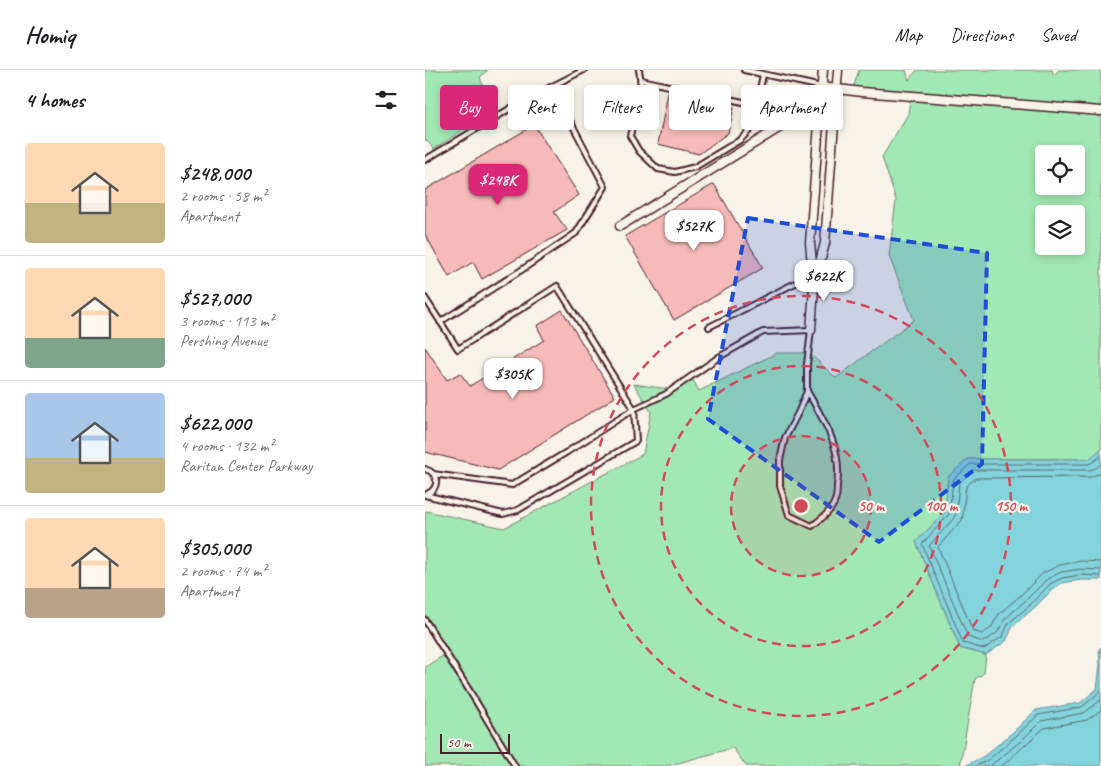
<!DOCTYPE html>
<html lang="en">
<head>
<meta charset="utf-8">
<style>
  body { margin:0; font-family:Caveat,sans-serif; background:#f2f2f2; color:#202124; height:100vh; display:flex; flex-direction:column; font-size:19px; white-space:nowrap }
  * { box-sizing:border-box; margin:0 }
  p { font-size:16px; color:#757577 }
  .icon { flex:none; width:28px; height:28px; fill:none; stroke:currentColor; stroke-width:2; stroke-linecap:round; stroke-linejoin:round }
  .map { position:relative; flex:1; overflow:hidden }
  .details { display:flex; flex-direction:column; background:#fff; width:425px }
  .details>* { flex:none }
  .guide { position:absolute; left:15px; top:15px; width:475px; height:45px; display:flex; gap:10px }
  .tools { position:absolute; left:610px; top:75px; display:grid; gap:10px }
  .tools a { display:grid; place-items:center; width:50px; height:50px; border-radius:5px; background:#fff; box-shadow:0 2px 8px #0003; font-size:25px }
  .scale { position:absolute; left:15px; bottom:12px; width:70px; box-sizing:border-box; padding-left:5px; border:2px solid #4a1f2b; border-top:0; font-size:14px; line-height:18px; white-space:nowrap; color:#4a1f2b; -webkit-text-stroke:4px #f7f3e8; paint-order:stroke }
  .price { position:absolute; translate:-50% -42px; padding:0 11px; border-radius:10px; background:#fff; color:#222; font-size:16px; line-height:32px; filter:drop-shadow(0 1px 2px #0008) }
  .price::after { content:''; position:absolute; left:50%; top:30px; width:15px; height:11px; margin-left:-8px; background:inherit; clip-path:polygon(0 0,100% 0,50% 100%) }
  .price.active { background:#db2777; color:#fff }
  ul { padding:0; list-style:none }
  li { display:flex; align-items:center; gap:15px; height:125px; padding:0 25px }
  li+li { border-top:1px solid #e0e0e0 }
  li span { display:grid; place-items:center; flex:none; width:140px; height:100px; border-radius:5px; color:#555 }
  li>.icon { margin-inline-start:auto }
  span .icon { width:60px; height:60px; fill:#fffc; stroke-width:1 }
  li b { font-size:21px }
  h2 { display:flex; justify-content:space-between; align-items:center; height:60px; padding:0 25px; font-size:21px }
  .pill { padding:0 18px; border-radius:5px; background:#fff; box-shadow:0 2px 8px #0003; font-size:18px; line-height:45px }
  .pill.active { background:#db2777; color:#fff }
  header { display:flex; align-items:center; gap:30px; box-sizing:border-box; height:70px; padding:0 25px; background:#fff; border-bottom:1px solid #e0e0e0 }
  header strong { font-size:24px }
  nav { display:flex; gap:28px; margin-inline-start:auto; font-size:18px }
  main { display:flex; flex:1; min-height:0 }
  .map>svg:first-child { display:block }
</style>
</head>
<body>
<header>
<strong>Homiq</strong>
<nav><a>Map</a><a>Directions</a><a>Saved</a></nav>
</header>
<main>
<section class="details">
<h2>4 homes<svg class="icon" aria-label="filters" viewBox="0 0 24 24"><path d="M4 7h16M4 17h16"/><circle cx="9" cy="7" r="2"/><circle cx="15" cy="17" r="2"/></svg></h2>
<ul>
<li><span style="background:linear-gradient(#ffd9b3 60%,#c2b280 0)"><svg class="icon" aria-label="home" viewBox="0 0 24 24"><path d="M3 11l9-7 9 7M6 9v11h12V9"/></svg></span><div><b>$248,000</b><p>2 rooms · 58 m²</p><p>Apartment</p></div></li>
<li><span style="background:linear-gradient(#ffd9b3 70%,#7fa58c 0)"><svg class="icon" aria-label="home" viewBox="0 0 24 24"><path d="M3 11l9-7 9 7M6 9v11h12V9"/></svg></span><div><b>$527,000</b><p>3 rooms · 113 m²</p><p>Pershing Avenue</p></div></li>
<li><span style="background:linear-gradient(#a9c7e8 65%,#c2b280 0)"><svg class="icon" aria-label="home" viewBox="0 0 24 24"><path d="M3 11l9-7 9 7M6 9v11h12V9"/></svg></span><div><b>$622,000</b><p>4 rooms · 132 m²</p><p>Raritan Center Parkway</p></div></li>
<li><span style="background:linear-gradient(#ffd9b3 70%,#b9a48a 0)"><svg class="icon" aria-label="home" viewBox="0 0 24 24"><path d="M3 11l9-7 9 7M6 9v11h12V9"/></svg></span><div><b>$305,000</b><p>2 rooms · 74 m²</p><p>Apartment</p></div></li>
</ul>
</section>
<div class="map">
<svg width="676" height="696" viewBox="0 0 676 696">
  <rect width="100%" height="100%" fill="#f7f3e8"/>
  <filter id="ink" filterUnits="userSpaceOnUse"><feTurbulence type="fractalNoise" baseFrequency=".02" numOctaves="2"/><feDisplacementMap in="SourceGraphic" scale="10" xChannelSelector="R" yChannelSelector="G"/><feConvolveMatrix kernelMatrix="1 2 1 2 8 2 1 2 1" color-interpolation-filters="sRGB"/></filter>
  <g filter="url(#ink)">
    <path fill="#a2e8b4" stroke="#768470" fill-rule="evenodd" d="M0 0H63L55 7 66 41 9 79 0 69Z
      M434 0H481L484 10 492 0H627L629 5 634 0H676V379L665 389H543L523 407 520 442 491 472 535 578 561 585 559 603 550 609 535 696H321L308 678 242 696H0V597L21 584 0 556V445L1 441 79 458 218 384 226 342 209 314 250 320 265 304 274 321 352 283H384L411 308 489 250 464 186 471 130 457 87 483 44 485 30 426 24ZM619 84H651V116H619ZM619 144H651V176H619Z"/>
    <path fill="#82d3db" stroke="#6c8b95" d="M676 379V510H656L637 513 628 519 609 538 588 556 581 571 561 585 535 578 491 472 520 442 523 407 543 389H664Z
      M676 577V696H540L559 686 588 662 611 640 655 633 672 619 675 595 674 579Z"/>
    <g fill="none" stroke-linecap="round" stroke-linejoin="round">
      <path stroke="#606771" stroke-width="1" d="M676 386 668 392 664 394H545L528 410 524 444 497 474 538 573 559 579 577 567 584 553 605 535 625 514 637 508 656 505 676 506
        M676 394 671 398 665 400H548L534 413 531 443 529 448 504 476 543 567 558 572 572 563 580 549 601 530 622 509 636 502 656 499 676 500
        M676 403 665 407 551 408 541 416 538 444 537 450 513 477 548 561 557 564 566 558 574 544 596 525 618 503 635 495 656 491 676 492
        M551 696 563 690 591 666 613 645 657 637 676 621
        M565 696 596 671 616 651 659 643 676 630
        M577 696 619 658 662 650 676 640"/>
    </g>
    <path fill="#f6bab8" stroke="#4a1f2b" d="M243 23 309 37 303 63 274 84 233 74Z
      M109 55 154 125 129 142 142 160 57 209 48 192 24 207 0 164V120Z
      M289 114 338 198 249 250 200 166Z
      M137 240 190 327 73 400 0 382V277L22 310 35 303 45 316 119 270 112 256Z"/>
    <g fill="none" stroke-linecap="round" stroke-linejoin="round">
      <defs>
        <path id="lane" d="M214 0C219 22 210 44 205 66L214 81 233 99 250 102 270 97 315 70 324 61 332 35 338 4
          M319 0 397 17
          M216 10 332 35
          M0 90 96 32 159 0
          M0 228 33 279 132 216 209 339 142 382 87 415 8 404
          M15 252 95 201 151 163 180 117 127 16
          M284 257 390 203
          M0 399C14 403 15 418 2 424
          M0 425 78 444 93 440 211 371 209 339 241 324 294 287 338 262 386 260 382 294V321L374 341 360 368 355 390V416L364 445 387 456C396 449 406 442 410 431 412 426 412 420 412 415 418 379 399 351 382 321
          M0 550 44 620 90 696"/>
        <path id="street" d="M397 17 437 22 676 41
          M195 156 396 32 411 19
          M390 203 394 196 400 173 413 0
          M386 260 390 203 387 194 385 173 398 0"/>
      </defs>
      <use href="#lane" stroke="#4a1f2b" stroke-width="8"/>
      <use href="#street" stroke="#4a1f2b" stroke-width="11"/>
      <use href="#lane" stroke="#f7f3e8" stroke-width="4"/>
      <use href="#street" stroke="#f7f3e8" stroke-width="8"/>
    </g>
  </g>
  <path fill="#1d4ed8" fill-opacity="0.2" stroke="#1d4ed8" stroke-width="4" stroke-dasharray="10 6" stroke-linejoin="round" d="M323 148 562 183 557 394 454 472 283 349Z"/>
  <circle cx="376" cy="436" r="70" fill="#d1495b" fill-opacity=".12"/>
  <g fill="none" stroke="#d1495b" stroke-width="2.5" stroke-dasharray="9 6">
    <circle cx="376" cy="436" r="70"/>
    <circle cx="376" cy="436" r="140"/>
    <circle cx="376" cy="436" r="210"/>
  </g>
  <circle cx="376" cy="436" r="8" fill="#d1495b" stroke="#f7f3e8" stroke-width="2.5"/>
  <g font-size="15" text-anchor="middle" font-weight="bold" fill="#d1495b" stroke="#f7f3e8" stroke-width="4.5" stroke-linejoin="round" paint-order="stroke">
    <text x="446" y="441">50 m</text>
    <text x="516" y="441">100 m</text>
    <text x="586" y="441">150 m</text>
  </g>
</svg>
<div class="tools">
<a><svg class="icon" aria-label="locate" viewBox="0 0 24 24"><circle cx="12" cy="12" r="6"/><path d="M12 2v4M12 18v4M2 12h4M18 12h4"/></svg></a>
<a><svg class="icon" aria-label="layers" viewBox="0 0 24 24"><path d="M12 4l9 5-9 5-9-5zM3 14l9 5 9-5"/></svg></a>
</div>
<div class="scale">50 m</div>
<b class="price active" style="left:73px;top:136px">$248K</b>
<b class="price" style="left:269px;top:182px">$527K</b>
<b class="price" style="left:399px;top:232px">$622K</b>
<b class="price" style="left:88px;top:330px">$305K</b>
<div class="guide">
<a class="pill active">Buy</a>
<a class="pill">Rent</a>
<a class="pill">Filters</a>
<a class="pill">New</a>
<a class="pill">Apartment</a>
</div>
</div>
</main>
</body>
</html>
